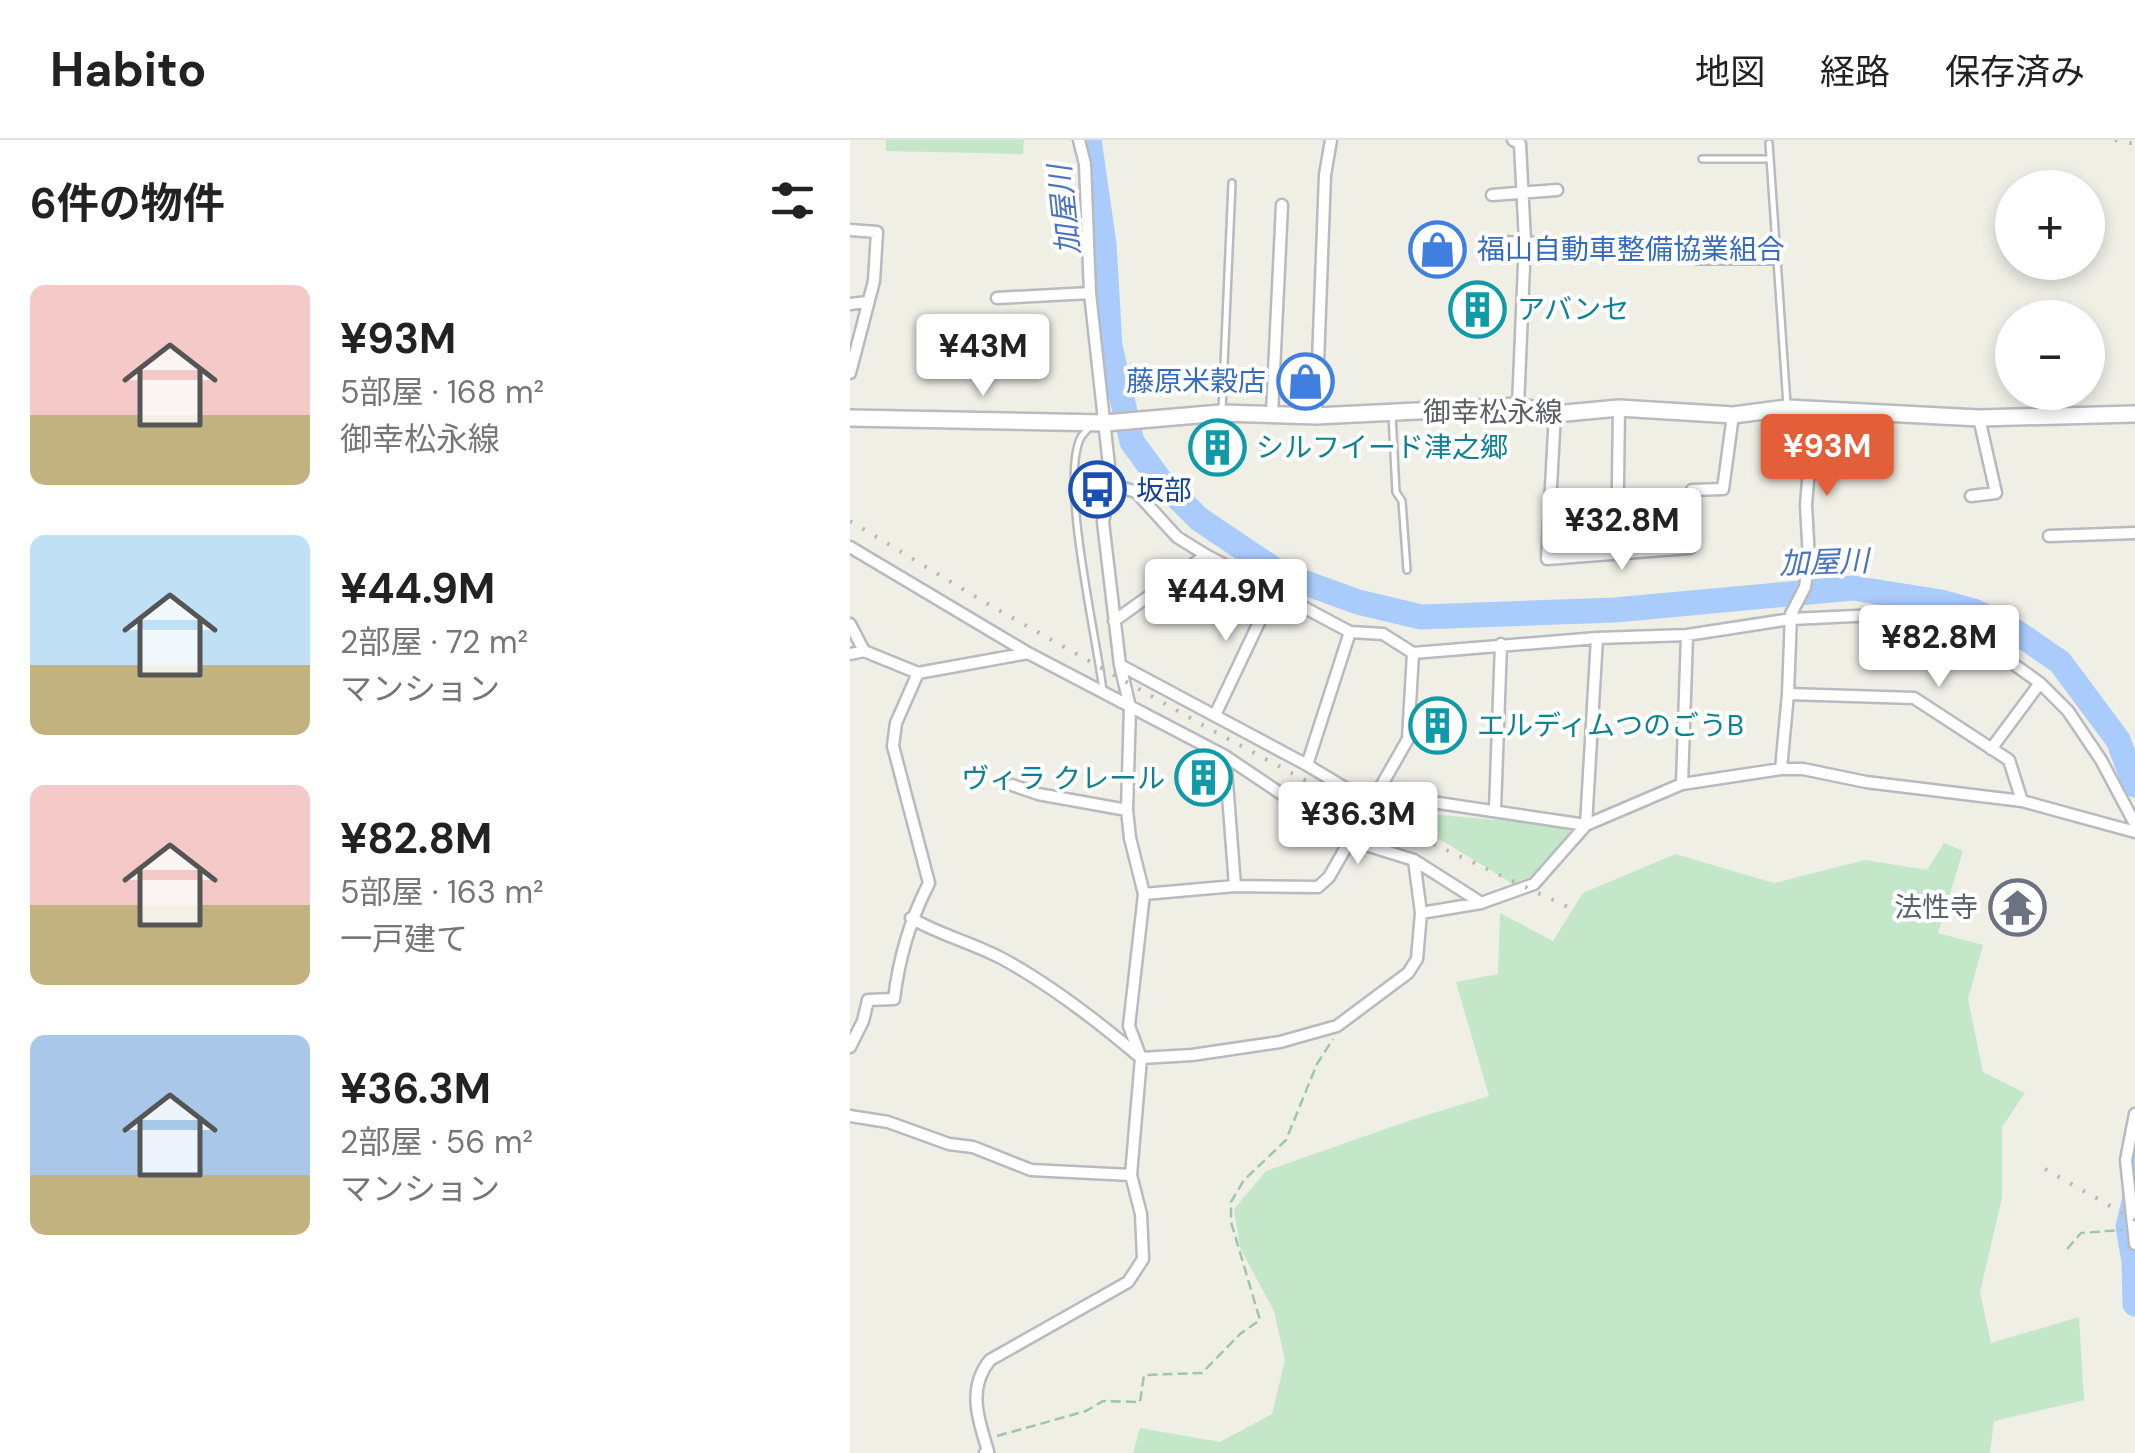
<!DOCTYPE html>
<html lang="ja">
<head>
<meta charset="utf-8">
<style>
  body { margin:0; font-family:"DM Sans","Noto Sans JP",sans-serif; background:#f2f2f2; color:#222; height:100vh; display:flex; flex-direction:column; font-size:38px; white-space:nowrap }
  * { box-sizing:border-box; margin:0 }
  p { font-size:32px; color:#767676 }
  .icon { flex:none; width:55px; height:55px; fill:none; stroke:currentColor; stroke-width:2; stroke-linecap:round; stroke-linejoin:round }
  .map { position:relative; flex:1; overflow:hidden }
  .details { display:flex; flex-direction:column; background:#fff; width:850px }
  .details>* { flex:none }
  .tools { position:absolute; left:1145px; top:30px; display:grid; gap:20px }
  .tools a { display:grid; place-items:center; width:110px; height:110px; border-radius:50%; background:#fff; box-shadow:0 5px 15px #0003; font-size:50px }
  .price { position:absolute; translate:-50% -85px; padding:0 22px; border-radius:10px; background:#fff; color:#222; font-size:32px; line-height:65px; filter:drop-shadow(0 2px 5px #0008) }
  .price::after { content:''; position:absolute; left:50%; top:60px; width:30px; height:22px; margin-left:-15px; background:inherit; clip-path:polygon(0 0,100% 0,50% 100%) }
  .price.active { background:#e35f39; color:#fff }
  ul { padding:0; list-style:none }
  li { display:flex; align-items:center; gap:30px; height:250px; padding:0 30px }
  li span { display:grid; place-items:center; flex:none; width:280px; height:200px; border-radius:15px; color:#555 }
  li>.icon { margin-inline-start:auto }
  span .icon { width:120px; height:120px; fill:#fffc; stroke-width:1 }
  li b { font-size:42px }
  h2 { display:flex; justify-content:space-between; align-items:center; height:120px; padding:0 30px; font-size:42px }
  header { display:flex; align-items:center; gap:60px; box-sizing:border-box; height:140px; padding:0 50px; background:#fff; border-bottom:2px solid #e0e0e0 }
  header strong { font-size:48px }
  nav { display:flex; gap:55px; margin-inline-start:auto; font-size:35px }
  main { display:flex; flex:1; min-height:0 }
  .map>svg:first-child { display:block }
</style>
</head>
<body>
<header>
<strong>Habito</strong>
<nav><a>地図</a><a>経路</a><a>保存済み</a></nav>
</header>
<main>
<section class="details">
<h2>6件の物件<svg class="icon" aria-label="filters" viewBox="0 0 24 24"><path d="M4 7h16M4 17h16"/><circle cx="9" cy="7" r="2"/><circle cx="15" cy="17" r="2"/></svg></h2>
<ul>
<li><span style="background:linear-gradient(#f6c9c9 65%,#c2b280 0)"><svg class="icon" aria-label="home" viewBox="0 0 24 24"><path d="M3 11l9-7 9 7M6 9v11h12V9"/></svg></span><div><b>¥93M</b><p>5部屋 · 168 m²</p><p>御幸松永線</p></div></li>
<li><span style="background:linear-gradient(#bfe0f5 65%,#c2b280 0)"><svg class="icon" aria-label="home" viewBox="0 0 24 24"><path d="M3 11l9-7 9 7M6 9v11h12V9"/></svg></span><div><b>¥44.9M</b><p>2部屋 · 72 m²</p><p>マンション</p></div></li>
<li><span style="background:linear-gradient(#f6c9c9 60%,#c2b280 0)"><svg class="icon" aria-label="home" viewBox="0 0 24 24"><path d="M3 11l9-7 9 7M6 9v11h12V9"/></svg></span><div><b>¥82.8M</b><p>5部屋 · 163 m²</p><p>一戸建て</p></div></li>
<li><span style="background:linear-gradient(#a9c7e8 70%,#c2b280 0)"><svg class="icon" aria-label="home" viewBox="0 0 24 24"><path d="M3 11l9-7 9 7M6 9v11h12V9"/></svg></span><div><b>¥36.3M</b><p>2部屋 · 56 m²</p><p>マンション</p></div></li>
</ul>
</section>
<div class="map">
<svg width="1285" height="1313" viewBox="0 0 1285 1313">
  <rect width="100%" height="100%" fill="#efefe6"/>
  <path fill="#c4e6c9" d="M36 0H174L173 14 36 11Z
    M544 671 717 686 721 693 687 734 663 744Z
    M1094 703 1113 711 1088 793 1133 805 1118 859 1133 932 1175 953 1152 987V1058L1130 1152 1141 1203 1229 1177 1234 1260 1144 1281 1140 1313H283L290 1288 370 1302 422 1274 435 1220 424 1171 390 1108 384 1069 416 1031 564 979 639 956 606 842 648 834 650 773 703 801 733 753 825 714 924 743 1015 720 1077 730Z"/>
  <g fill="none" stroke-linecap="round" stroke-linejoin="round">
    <path stroke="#aaccfc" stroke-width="25" d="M239 0 254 104 260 206 282 302 310 340 349 379 431 434 508 462 571 477 765 470 1003 448 1091 462 1124 471 1162 489 1210 522 1268 600 1285 645
      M1285 1017V1019
      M1285 1057 1278 1087 1284 1121 1285 1164"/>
    <defs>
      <path id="lane" d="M919 3 937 265
        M852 19H920
        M847 121H927
        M372 270 382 43
        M542 274 546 352 552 361 557 430
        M241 285C238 289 234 293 231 297 209 339 247 498 253 551"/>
      <path id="street" d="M663 0 670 4 675 101 668 266
        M642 55 707 50
        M0 90 27 92 24 141 0 233
        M640 102 717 103
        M147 158 240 153
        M0 164 17 162
        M422 273 432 65
        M705 274 697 419 840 408 842 350 873 349 883 275
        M466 276 475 35 481 0
        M261 344 286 352 327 397 356 415 500 492 533 494 563 513 747 498 837 495 941 479 1027 475 1107 495 1141 508 1190 543 1218 571 1251 620 1285 684
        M1121 356 1146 353 1129 278
        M1199 396 1285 393
        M0 407 178 513 375 616 500 700 564 720 630 762
        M767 413 769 268
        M264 481 356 415
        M0 484 14 511
        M0 514 14 511 68 533 46 583 43 606 79 743C60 780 49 817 44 859L18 860 13 881 0 907
        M270 525 457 625 520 663 535 655 736 685 747 498
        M68 533 178 513
        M938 554 1064 558 1159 620 1172 661
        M365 575 424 451
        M1141 609 1190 543
        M375 616 385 746
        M457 625 500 492
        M931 629 938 554 941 474 955 447 959 419 956 365 964 268
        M832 644 837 495
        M162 645 188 654 277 670
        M645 669 651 504
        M294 754 385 746 468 747 479 737 558 599 563 513
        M571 773 631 763 684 744 736 685 832 644 931 629H953L1016 642 1172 661 1285 692
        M61 778C90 795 123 803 153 819 199 844 251 884 291 918L342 915 430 902 487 886 558 833 567 819 571 773 564 720
        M1285 974 1276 1020 1285 1104
        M0 976 38 982 99 1004 123 1007 181 1030 281 1035
        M135 1313 138 1311C128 1279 117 1248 140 1220L278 1142 293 1119 291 1074 281 1035 291 918 279 886 294 754 280 698 277 670 280 567 270 525 253 382 261 344 240 153 235 24 229 0"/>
      <path id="secondary" d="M0 278 255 283 371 273 466 276 668 266 705 274 769 268 883 275 937 268 1129 278 1285 274"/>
    </defs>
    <use href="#lane" stroke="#b8babf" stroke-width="10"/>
    <use href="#street" stroke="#b8babf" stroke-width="15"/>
    <use href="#secondary" stroke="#babbc1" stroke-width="20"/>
    <path stroke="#9ec6af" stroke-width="2.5" stroke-dasharray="10 5" stroke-linecap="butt" d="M1217 1109 1231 1093 1273 1090
      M147 1296 236 1271 253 1261 290 1262 294 1235 352 1233 390 1194 410 1180 381 1082V1062L394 1040 436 1000 467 924 483 899"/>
    <use href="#lane" stroke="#fff" stroke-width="5"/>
    <use href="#street" stroke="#fff" stroke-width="10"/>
    <use href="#secondary" stroke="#fff" stroke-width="15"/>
    <path stroke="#b6b7b7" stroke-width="4" stroke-dasharray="2.5 12" stroke-linecap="butt" d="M1265 0 1285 4
      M0 381 136 463 367 593 509 669 718 767
      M1195 1029 1285 1080"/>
  </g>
  <defs>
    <symbol id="shop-ring" viewBox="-11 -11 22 22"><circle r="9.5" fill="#fff" stroke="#3f7fe0" stroke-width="1.5"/><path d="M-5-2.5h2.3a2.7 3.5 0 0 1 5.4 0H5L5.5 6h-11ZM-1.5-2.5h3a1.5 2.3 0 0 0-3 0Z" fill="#3f7fe0"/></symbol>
    <symbol id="building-ring" viewBox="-11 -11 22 22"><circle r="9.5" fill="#fff" stroke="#0f9aa8" stroke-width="1.5"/><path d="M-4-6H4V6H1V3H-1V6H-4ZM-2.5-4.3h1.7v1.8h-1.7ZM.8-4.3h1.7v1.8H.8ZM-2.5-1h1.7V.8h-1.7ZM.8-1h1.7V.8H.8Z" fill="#0f9aa8"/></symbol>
    <symbol id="bus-ring" viewBox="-11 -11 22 22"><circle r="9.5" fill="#fff" stroke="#1a4fb4" stroke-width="1.5"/><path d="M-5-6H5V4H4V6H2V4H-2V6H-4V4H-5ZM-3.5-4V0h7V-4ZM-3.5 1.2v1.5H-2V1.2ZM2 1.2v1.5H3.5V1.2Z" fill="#1a4fb4"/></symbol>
    <symbol id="temple-ring" viewBox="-11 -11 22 22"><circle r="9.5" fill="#fff" stroke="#6b7280" stroke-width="1.5"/><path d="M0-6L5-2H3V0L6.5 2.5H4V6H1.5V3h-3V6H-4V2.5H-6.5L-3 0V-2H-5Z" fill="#6b7280"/></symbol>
  </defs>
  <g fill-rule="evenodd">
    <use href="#shop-ring" x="556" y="78" width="63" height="63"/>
    <use href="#building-ring" x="596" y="138" width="63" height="63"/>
    <use href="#shop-ring" x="424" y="210" width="63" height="63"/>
    <use href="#building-ring" x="336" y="276" width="63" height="63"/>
    <use href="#bus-ring" x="216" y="318" width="63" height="63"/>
    <use href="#building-ring" x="556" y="554" width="63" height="63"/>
    <use href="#building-ring" x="322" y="606" width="63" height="63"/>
    <use href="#temple-ring" x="1136" y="736" width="63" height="63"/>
  </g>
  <g text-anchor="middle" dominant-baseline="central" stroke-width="8" stroke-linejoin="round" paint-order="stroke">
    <g font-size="28" fill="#366cbe" stroke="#fff" text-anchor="start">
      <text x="627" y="109">福山自動車整備協業組合</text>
      <text x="416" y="241" text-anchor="end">藤原米穀店</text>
    </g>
    <g font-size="28" fill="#0d838f" stroke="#fff" text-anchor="start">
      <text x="667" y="169">アバンセ</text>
      <text x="406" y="307">シルフイード津之郷</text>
      <text x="627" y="585">エルディムつのごうB</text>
      <text x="315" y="638" text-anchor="end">ヴィラ クレール</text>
    </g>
    <g font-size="28" fill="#5e6066" stroke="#fff">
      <text x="643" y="272">御幸松永線</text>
    </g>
    <g font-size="28" fill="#164399" stroke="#fff" text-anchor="start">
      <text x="286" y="350">坂部</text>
    </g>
    <g font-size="28" fill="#5b616d" stroke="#fff" text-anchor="end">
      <text x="1128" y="767">法性寺</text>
    </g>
    <g font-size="30" font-style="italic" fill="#4c73bf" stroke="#fff">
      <text transform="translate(214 70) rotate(-96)">加屋川</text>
      <text transform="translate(974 422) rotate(-2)">加屋川</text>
    </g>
  </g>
</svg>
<div class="tools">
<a>+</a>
<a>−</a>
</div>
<b class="price" style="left:133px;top:259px">¥43M</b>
<b class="price active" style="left:977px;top:359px">¥93M</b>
<b class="price" style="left:772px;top:433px">¥32.8M</b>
<b class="price" style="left:376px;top:504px">¥44.9M</b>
<b class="price" style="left:1089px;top:550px">¥82.8M</b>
<b class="price" style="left:508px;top:727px">¥36.3M</b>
</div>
</main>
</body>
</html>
